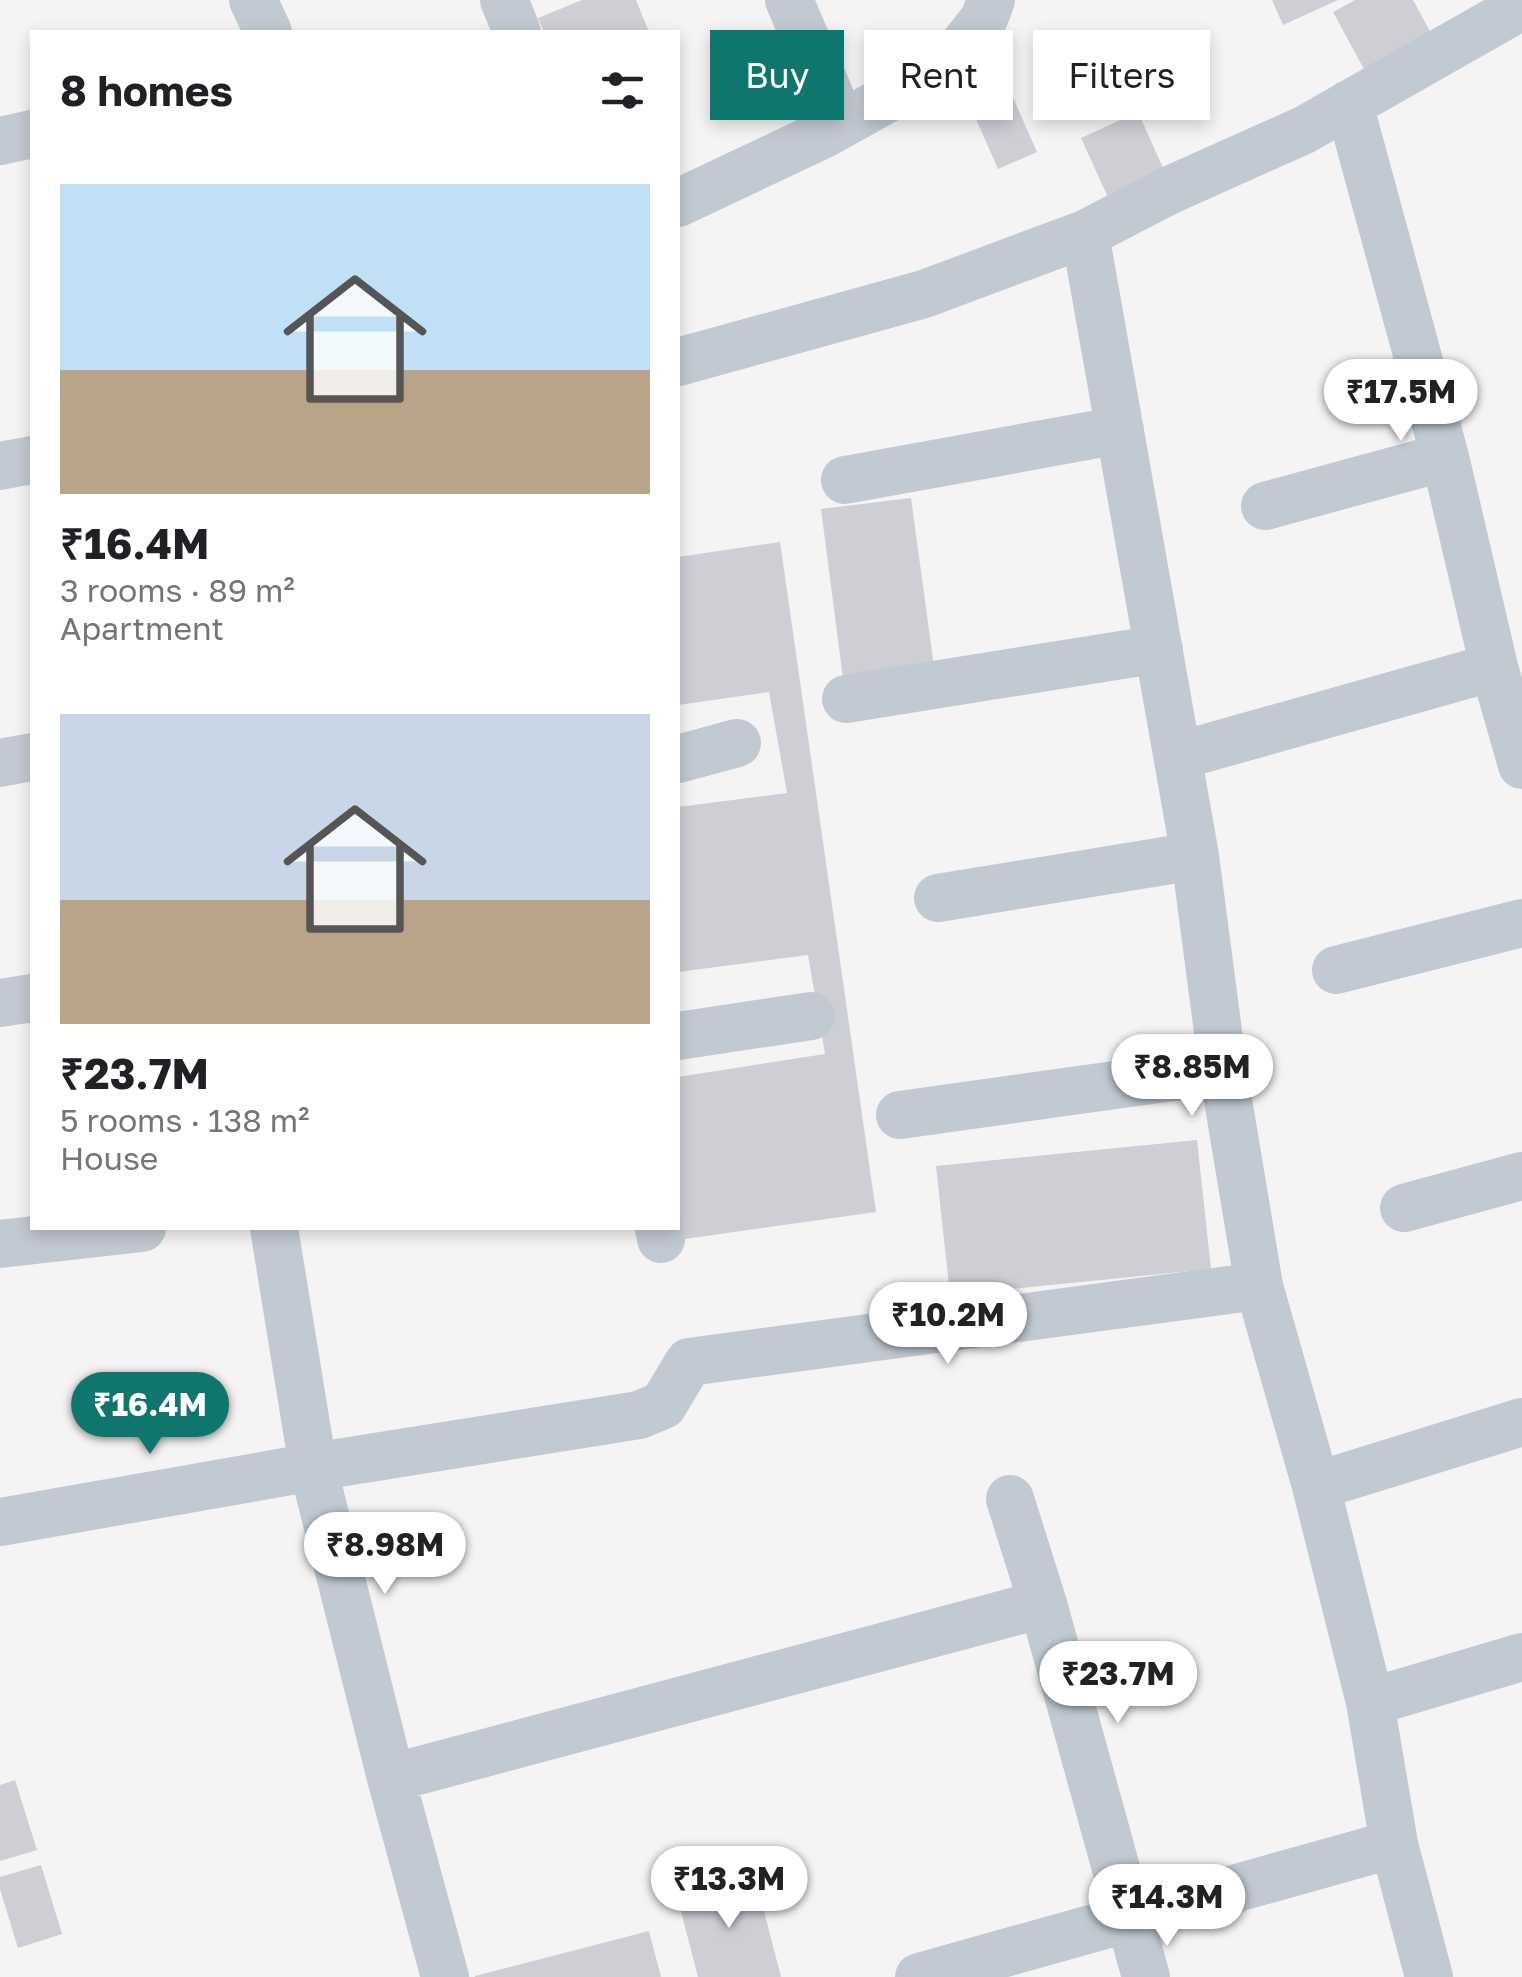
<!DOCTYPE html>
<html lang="en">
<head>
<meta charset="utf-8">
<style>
  body { margin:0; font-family:"Golos Text",sans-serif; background:#f2f2f2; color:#202124; height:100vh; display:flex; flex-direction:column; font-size:38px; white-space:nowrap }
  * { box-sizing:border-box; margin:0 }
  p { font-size:32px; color:#757577 }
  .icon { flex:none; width:55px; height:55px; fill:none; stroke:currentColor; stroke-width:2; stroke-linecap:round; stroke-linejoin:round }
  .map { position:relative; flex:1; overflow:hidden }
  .details { position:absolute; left:30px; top:30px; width:650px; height:1200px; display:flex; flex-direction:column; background:#fff; border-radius:0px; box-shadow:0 5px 15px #0003 }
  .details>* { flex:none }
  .guide { position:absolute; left:710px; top:30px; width:660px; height:90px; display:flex; gap:20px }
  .price { position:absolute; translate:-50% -85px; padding:0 22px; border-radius:35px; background:#fff; color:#222; font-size:32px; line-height:65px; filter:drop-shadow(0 2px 5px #0008) }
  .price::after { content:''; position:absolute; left:50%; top:60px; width:30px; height:22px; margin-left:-15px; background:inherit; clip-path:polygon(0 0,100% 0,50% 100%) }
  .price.selected { background:#0f766e; color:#fff }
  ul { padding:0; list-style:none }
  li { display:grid; align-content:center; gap:20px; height:530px; padding:0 30px }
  li span { display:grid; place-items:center; height:310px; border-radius:0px; color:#555 }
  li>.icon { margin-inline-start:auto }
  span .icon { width:180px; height:180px; fill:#fffc; stroke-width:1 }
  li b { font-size:42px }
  h2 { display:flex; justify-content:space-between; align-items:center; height:120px; padding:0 30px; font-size:42px }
  .pill { padding:0 35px; border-radius:0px; background:#fff; box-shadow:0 5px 15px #0003; font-size:35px; line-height:90px }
  .pill.selected { background:#0f766e; color:#fff }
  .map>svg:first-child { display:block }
</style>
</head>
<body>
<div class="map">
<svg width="1522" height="1977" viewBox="0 0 1522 1977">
  <rect width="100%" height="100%" fill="#f5f3f3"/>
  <path fill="#cdcfd5" d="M582 0H636L649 32H544L538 18Z
    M1272 0H1338L1283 25Z
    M1355 0H1413L1438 46 1371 82 1333 12Z
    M1004 77 1037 152 998 169 965 94Z
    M1138 112 1169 181 1112 206 1081 138Z
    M911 498 935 674 844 686 821 509Z
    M780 542 876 1212 678 1240V1077L825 1054 808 955 678 972V807L787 793 769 692 678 705V557Z
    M1197 1140 1211 1269 950 1295 936 1166Z
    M15 1780 37 1850 0 1861V1785Z
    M41 1865 62 1934 18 1948 0 1889V1877Z
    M755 1876 781 1977H698L677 1896Z
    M649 1931 661 1977H475V1976Z"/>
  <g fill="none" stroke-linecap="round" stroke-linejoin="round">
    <path stroke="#c1cad2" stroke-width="48" d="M253 0 268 32
      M504 0 517 32
      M789 0 841 122
      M1349 104 1445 457 1494 667 1522 765
      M0 141 32 134
      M678 203 824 134 948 65 984 19 991 0
      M1085 234 1195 856 1223 1070 1259 1286 1316 1486 1370 1702 1394 1844 1429 1977
      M678 362 924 294 1085 234 1170 190 1304 130 1522 6
      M0 466 32 460
      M845 480 1120 430
      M1265 506 1445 457
      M846 699 1159 649
      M1178 756 1494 667
      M678 759 737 743
      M0 763 32 757
      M938 898 1195 856
      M1336 970 1522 923
      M0 1003 32 998
      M678 1036 811 1016
      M900 1115 1223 1070
      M1404 1208 1522 1176
      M274 1228 313 1467 391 1778 445 1977
      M659 1228 661 1239
      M0 1244 142 1228
      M1316 1486 1522 1422
      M1010 1499 1043 1604 1146 1977
      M0 1522 313 1467 639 1415 663 1405 689 1362 1259 1286
      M1370 1702 1522 1657
      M391 1778 1043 1604
      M919 1977 1394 1844"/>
  </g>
</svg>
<b class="price" style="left:1401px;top:444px">₹17.5M</b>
<b class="price" style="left:1192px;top:1119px">₹8.85M</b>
<b class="price" style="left:948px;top:1367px">₹10.2M</b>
<b class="price selected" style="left:150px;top:1457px">₹16.4M</b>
<b class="price" style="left:385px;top:1597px">₹8.98M</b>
<b class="price" style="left:1118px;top:1726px">₹23.7M</b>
<b class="price" style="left:729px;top:1931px">₹13.3M</b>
<b class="price" style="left:1167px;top:1949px">₹14.3M</b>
<div class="guide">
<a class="pill selected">Buy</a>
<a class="pill">Rent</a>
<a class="pill">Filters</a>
</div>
<section class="details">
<h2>8 homes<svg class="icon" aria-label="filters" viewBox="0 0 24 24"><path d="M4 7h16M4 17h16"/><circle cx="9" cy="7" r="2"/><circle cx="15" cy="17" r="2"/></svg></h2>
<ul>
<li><span style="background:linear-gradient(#bfe0f5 60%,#b9a48a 0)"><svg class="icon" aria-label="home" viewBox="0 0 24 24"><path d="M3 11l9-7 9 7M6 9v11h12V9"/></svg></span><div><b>₹16.4M</b><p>3 rooms · 89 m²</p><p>Apartment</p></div></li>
<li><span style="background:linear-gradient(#c9d6e8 60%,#b9a48a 0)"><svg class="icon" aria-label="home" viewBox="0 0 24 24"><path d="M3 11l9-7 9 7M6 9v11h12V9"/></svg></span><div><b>₹23.7M</b><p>5 rooms · 138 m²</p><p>House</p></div></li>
</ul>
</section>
</div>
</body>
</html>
